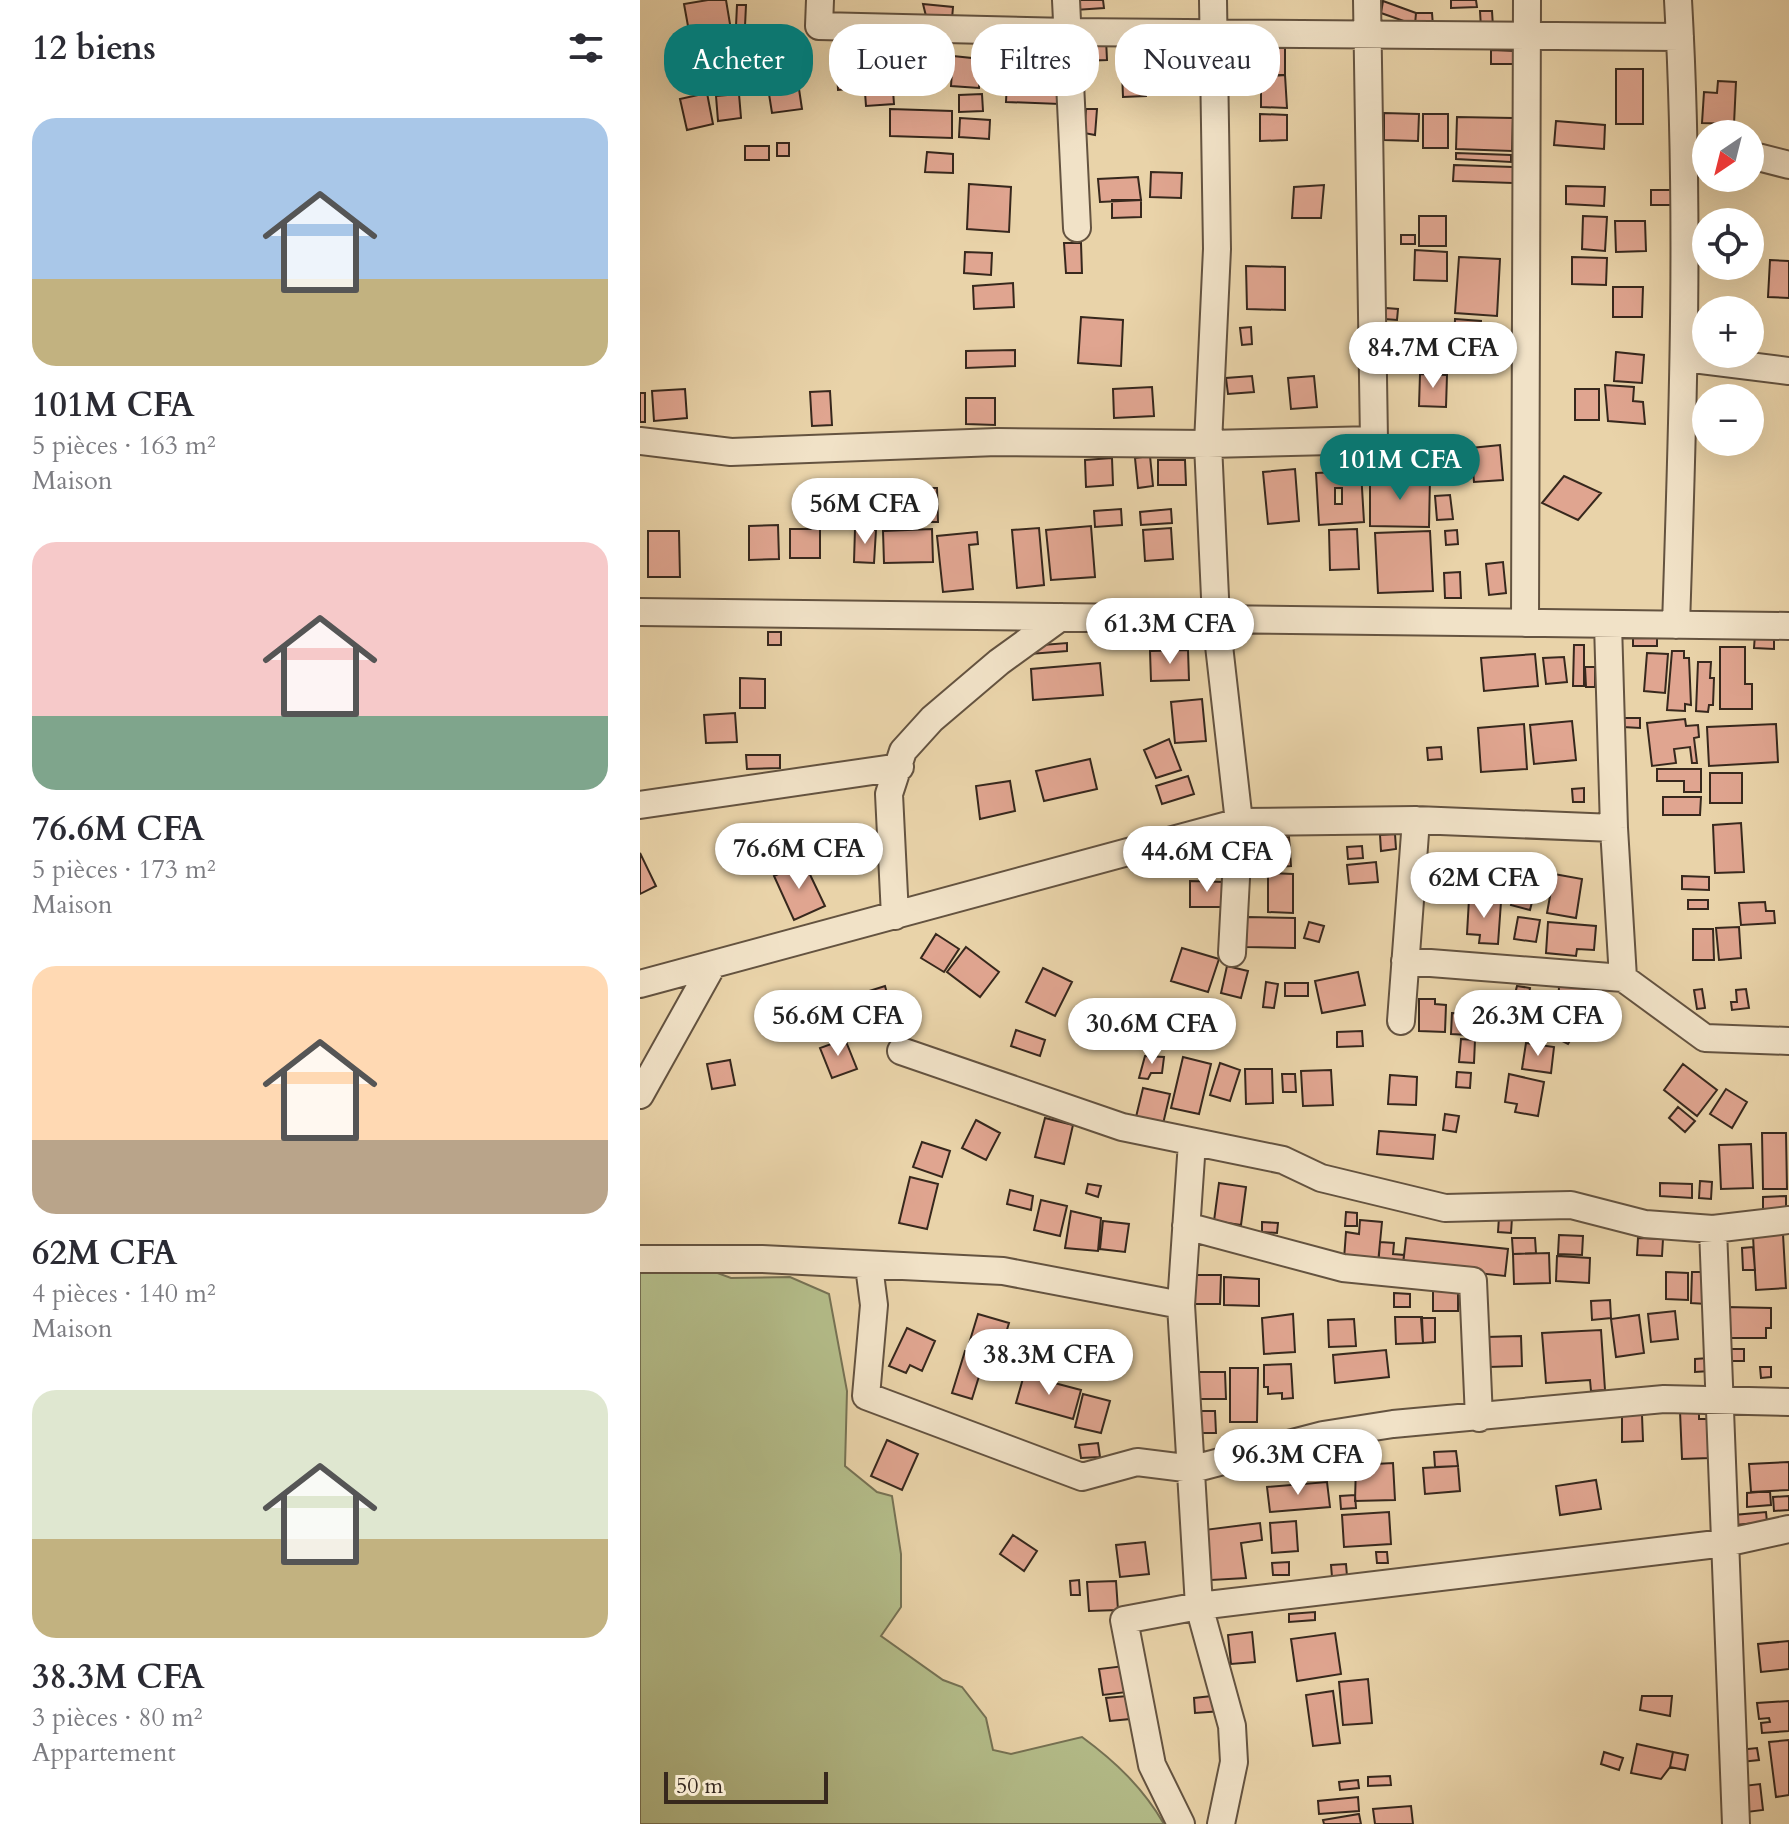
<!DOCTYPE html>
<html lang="fr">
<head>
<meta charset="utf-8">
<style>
  body { margin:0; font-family:Cardo,serif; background:#f7f7f7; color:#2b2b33; height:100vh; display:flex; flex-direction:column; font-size:30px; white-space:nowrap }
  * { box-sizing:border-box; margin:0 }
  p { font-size:26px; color:#7c7c81 }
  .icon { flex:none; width:44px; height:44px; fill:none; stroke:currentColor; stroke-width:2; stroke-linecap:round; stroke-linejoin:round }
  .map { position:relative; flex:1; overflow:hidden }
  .panel { display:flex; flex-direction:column; background:#fff; width:640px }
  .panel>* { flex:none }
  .banner { position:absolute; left:24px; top:24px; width:760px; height:72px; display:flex; gap:16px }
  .needle { width:52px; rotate:215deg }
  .buttons { position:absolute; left:1052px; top:120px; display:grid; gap:16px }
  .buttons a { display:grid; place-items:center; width:72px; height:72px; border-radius:50%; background:#fff; box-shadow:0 8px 32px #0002; font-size:40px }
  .scale { position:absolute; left:24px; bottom:20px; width:164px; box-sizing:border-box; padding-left:8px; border:4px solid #37281d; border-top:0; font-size:22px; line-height:28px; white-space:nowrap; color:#37281d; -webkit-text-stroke:6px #f1e2c7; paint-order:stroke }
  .price { position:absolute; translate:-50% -68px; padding:0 18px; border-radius:28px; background:#fff; color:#222; font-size:26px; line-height:52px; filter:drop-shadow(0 2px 4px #0008) }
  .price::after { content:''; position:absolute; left:50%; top:48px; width:24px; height:18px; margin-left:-12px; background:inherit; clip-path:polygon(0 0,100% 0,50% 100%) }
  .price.selected { background:#0f766e; color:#fff }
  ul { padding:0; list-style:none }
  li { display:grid; align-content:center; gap:16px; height:424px; padding:0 32px }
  li span { display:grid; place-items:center; height:248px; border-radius:24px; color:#555 }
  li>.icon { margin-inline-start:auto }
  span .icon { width:144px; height:144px; fill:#fffc; stroke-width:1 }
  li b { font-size:34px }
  h2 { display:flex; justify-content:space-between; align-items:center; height:96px; padding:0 32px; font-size:34px }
  .chip { padding:0 28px; border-radius:32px; background:#fff; box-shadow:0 8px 32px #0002; font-size:28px; line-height:72px }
  .chip.selected { background:#0f766e; color:#fff }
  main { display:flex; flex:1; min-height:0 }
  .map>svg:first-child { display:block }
</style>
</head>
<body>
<main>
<section class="panel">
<h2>12 biens<svg class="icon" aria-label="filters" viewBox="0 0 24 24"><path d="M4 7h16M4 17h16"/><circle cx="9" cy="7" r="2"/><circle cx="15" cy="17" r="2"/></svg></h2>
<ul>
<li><span style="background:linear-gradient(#a9c7e8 65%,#c2b280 0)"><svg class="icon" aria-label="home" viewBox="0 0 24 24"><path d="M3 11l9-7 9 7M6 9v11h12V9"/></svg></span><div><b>101M CFA</b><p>5 pièces · 163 m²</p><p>Maison</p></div></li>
<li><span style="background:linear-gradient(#f6c9c9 70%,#7fa58c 0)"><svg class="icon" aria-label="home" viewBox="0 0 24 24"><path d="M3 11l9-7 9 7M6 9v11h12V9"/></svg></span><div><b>76.6M CFA</b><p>5 pièces · 173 m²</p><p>Maison</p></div></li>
<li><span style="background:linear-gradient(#ffd9b3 70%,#b9a48a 0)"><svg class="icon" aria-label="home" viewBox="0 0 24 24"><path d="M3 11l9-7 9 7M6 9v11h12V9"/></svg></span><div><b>62M CFA</b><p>4 pièces · 140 m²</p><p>Maison</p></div></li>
<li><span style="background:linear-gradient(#dfe7d0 60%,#c2b280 0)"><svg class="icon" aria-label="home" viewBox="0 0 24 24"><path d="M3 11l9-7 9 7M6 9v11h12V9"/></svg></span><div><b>38.3M CFA</b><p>3 pièces · 80 m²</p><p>Appartement</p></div></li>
</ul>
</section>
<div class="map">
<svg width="1149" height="1824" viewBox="0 0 1149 1824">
  <rect width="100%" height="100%" fill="#e9d3a9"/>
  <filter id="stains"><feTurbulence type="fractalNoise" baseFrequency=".0025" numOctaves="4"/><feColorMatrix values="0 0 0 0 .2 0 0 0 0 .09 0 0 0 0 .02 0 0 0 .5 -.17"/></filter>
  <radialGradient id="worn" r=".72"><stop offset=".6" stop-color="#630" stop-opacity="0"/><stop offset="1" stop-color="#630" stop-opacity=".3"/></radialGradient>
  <path fill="#b4bd8a" stroke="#767254" stroke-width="2" d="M0 1264H53L91 1278 150 1277 189 1294 207 1391 205 1466 237 1492 252 1496 261 1554V1607L241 1636 303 1680 322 1687 346 1718 353 1750 371 1754 442 1737C476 1762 503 1788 524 1824H0Z"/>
  <path fill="#e0a590" stroke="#37281d" stroke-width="2" fill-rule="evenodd" d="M68 0H86L91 30 50 37 44 4Z
    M434 0H463L464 8 435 10Z
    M811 0H836L837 7 811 8Z
    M743 1 776 13 775 25 741 13Z
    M283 4 313 7 312 19 286 16Z
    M97 5H106L105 26H96Z
    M840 11H852L853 27 841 28Z
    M776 13H792L793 26 775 25Z
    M510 36 509 50 499 49V57L488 56V41Z
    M466 39 467 60 442 61 441 40Z
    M379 45 380 60H355V46Z
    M611 48H645V75H611Z
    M851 50 876 51V64H851Z
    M589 54H603L604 66 589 67Z
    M313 56 341 59 339 88 311 86Z
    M371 61 384 64 381 81H367Z
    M604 66 605 77 589 78V67Z
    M976 69H1003V124H976Z
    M197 71H207L208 89 198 90Z
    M505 71 506 96 483 97 482 72Z
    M645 75 647 108 621 107V77Z
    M252 77 254 104 226 106 224 79Z
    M367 81 420 83V104L366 102Z
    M1078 81 1096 82 1094 124 1062 123 1064 92 1077 93Z
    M159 89 162 109 132 113 129 94Z
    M67 93 73 124 47 130 40 99Z
    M99 94 101 118 78 121 76 96Z
    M342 94 343 111 319 112V95Z
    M250 109 312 111V138L250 136Z
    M446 109H457L455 135 444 133Z
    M744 113 779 114 778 141 744 140Z
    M620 114 647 115V140L620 141Z
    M783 114H808V148H783Z
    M817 117 873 118 872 151 816 149Z
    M320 118 350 120 349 139 319 137Z
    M916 121 965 125 964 149 914 145Z
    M137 143H149V156H137Z
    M105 146H129V160H105Z
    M287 152 313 154V173L285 172Z
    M816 153 871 155V162L816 159Z
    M814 165 873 167V183L813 181Z
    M511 172 542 173 541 198 510 197Z
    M498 177 501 200 460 202 458 179Z
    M329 184 371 187 369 232 327 229Z
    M684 185 681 218H652L654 187Z
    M926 186 965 187 964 206 926 204Z
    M1011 190H1036V205H1011Z
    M472 200H501V217L472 218Z
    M779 216H806V246H779Z
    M943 216 967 217 965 251 942 249Z
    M975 221H1005L1006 251 976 252Z
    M761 235H775V244H761Z
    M424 243H441L442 273H426Z
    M775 250 807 252V281L774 280Z
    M325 252 352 253 351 275 324 273Z
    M819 257 860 259 857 316 815 313Z
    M932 257 967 258 966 285 932 284Z
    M1130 260 1149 261V298L1128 297Z
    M606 266 645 267V310L607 309Z
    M373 283 374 307 334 309 333 286Z
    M973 287H1003L1002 317H973Z
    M746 308 758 309 757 320 744 319Z
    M441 317 483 320 481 366 438 363Z
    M815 319 841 321 839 352 814 351Z
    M611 327 612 344 602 345 600 328Z
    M375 350V366L326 368V351Z
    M976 352 1004 355 1002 383 974 381Z
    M780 374 807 375 806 407 779 406Z
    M612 376 614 392 588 394 586 378Z
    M674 376 677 407 651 409 648 378Z
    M965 385 994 387 993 401 1003 402 1005 424 968 421Z
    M512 387 514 416 474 418 473 389Z
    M45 389 47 418 14 421 12 391Z
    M935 389H959V420H935Z
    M190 391 192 425 172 426 170 392Z
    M0 393H5V422H0Z
    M326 398H355V425L326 424Z
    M860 445 863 480 834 482 831 448Z
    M510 456 513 486 498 488 495 458Z
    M472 458 473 485 446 487 445 460Z
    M518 460H545L546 485H518Z
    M655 469 659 521 628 524 623 472Z
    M721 471 724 522 679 525 676 473ZM695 488H702V504H695Z
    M924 476 961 493 938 520 902 503Z
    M730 478 790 479 789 527 730 526Z
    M269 488H297L298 522H270Z
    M810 495 813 519 797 520 795 496Z
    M481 509 482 525 455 527 454 511Z
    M531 509 532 523 501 525 500 512Z
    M138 525 139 559 109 560V526Z
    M451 526 455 577 411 580 406 530Z
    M399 528 404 585 377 588 372 530Z
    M531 528 533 559 505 561 503 530Z
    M150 529H180V558H150Z
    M215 529 236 530 234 563 214 562Z
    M292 529 293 562 244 563 243 531Z
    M717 529 719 569 690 570 689 530Z
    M817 530 818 544 806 545 805 531Z
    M8 531H39L40 577H8Z
    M790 531 793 591 738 593 735 533Z
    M337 532 338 544 329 545 333 589 303 592 297 536Z
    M863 562 866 593 849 595 846 564Z
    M820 572 821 598H805L804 573Z
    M492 625 493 636 472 638 471 626Z
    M128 632H141V645H128Z
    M993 634H1017V646H993Z
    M1115 634 1134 635V649L1114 648Z
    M427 643V651L390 654V646Z
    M934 645H944V686H933Z
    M1080 647H1105V684H1112V709H1080Z
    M548 650 549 680 511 681 510 651Z
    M1032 651H1044V658H1049L1051 705 1045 704V711L1027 710Z
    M1007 653 1028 654 1025 693 1004 691Z
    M895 654 898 686 844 691 841 658Z
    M924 657 927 682 906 684 903 658Z
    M1058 662H1071L1070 678H1074L1073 705H1069L1068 712 1056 711Z
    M460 663 463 695 393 700 391 669Z
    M945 667H955V687H946Z
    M100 678 125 679V708H100Z
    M562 699 566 741 535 743 531 702Z
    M95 713 97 742 66 743 64 715Z
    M983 718H1000V728L983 727Z
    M1045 719 1046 726 1058 725 1059 737 1054 738 1057 763H1052L1050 747 1034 749 1036 763 1012 766 1007 723Z
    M932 721 936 760 894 764 890 725Z
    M884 724 887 769 841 772 838 728Z
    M1136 724 1138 762 1069 766 1067 727Z
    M529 739 541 770 516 778 504 750Z
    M801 747 802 759 788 760 787 748Z
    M106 755H140V768L107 769Z
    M450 759 457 789 404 801 396 771Z
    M1017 769H1061V792H1044V781H1017Z
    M1070 773H1102V803H1070Z
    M548 776 554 794 522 804 516 786Z
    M370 781 375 811 340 819 336 786Z
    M944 788V802H933L932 789Z
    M1023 797H1061L1060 815H1023Z
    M1101 823 1104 872 1075 873 1073 825Z
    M755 834 756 849 741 851 740 835Z
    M649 837 651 866 619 868 617 840Z
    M215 846 217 858 197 860 196 848Z
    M722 846 723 858 708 859 707 847Z
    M0 853 16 886 0 894Z
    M164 862 185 906 154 920 134 876Z
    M736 862 738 882 709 884 707 865Z
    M809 865 840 871 837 887 806 881Z
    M628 873 653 874V913L628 912Z
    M914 874 942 879 936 918 907 913Z
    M1042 876 1069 877V890L1042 889Z
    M878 877 897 882 890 910 871 905Z
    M550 881 585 882V907H550Z
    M829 899 861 902 858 944 839 943 840 935 827 934Z
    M1048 900H1068V909H1048Z
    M1125 902 1126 911H1134L1135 923 1101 925 1099 903Z
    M607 917 655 918V948L606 947Z
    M878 917 900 920 896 942 874 939Z
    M669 922 684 926 679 942 664 938Z
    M908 922 956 926 954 950 937 949 936 956 906 953Z
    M1099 927 1101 958 1079 960 1076 928Z
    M1053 929H1073L1074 960H1053Z
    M296 934 319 949 304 972 281 958Z
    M326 947 359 972 340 997 307 972Z
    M542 948 579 959 568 992 531 981Z
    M587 966 608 971 601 998 581 993Z
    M403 968 432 982 415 1016 386 1002Z
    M718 972 725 1005 682 1013 675 981Z
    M626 982 638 984 634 1008 623 1007Z
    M919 982 955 987 943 1008 949 1009 928 1044 918 1039Z
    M645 983H668V996H645Z
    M245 986 253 1016 232 1022 223 993Z
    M877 986 890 988 882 1038 857 1033 863 992 875 994Z
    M1062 989 1065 1008 1057 1009 1054 990Z
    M1106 989 1109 1008 1092 1010 1091 1002H1097L1096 990Z
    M216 998 224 1030 191 1038 183 1006Z
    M779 999H795V1004L806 1005 805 1032 779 1031Z
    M812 1013 829 1014 828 1035 811 1034Z
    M894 1014H912L911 1038H893Z
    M376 1030 405 1040 400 1056 371 1046Z
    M722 1031 723 1046 697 1047V1032Z
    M205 1039 217 1069 192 1078 180 1048Z
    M821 1039 835 1040 834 1063 819 1062Z
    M886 1043 914 1047 911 1073 882 1069Z
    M505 1056 524 1057 522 1073H511L508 1079 499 1078Z
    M543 1057 571 1064 559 1114 531 1108Z
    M90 1060 95 1085 72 1089 67 1064Z
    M580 1063 600 1070 590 1101 570 1095Z
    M1043 1064 1077 1090 1057 1116 1024 1090Z
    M605 1069H632L633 1103 606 1104Z
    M691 1070 693 1105 663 1106 661 1071Z
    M817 1072 831 1073 830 1088 816 1087Z
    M642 1074H655L656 1092H643Z
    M869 1074 904 1082 898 1116 875 1112 877 1104 865 1102Z
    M750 1075 777 1077 776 1105 748 1104Z
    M503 1088 530 1094 523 1124 496 1117Z
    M1086 1089 1107 1102 1092 1128 1070 1114Z
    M1038 1107 1055 1121 1045 1132 1029 1118Z
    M805 1114 819 1116 816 1132 803 1130Z
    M405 1118 433 1125 424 1164 395 1157Z
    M336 1120 360 1133 346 1160 322 1148Z
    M739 1131 795 1135 793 1159 737 1154Z
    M1122 1133H1146L1147 1189H1123Z
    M282 1142 310 1151 302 1177 273 1167Z
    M1111 1144 1113 1188 1081 1189 1079 1145Z
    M270 1177 298 1184 287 1229 259 1223Z
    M1060 1181 1072 1182 1071 1199 1059 1198Z
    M579 1183 606 1187 601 1225 574 1221Z
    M1020 1183 1052 1184V1198L1020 1196Z
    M448 1184 461 1186 458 1197 446 1193Z
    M370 1190 393 1196 391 1210 367 1204Z
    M1146 1196V1211H1123V1197Z
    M401 1200 427 1206 420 1236 394 1230Z
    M431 1211 461 1218 458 1251 425 1248Z
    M706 1212 717 1213V1226H705Z
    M859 1217 872 1218 871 1233 858 1232Z
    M720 1220 742 1222 738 1263 704 1259 706 1232 719 1234Z
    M463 1221 489 1224 485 1252 460 1249Z
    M622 1222 638 1223 637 1233 622 1232Z
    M1143 1234 1146 1288 1116 1290 1113 1236Z
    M919 1235 943 1236 942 1255 918 1254Z
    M766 1238 868 1249 865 1276 763 1265Z
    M872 1238H895L896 1253 873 1254Z
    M998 1238 1023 1239 1022 1256 997 1255Z
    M740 1242 754 1243 753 1254 764 1255 762 1271 738 1268Z
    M1113 1247 1115 1270H1103L1102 1248Z
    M909 1253 910 1283 874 1284 873 1254Z
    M917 1256 950 1258 949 1283 916 1281Z
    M1026 1272 1048 1273V1300L1026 1299Z
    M1052 1272H1067L1066 1304 1051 1303Z
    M554 1275H581L580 1304H553Z
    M584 1277 619 1279V1306L584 1305Z
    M793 1285H818V1311H793Z
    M754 1293 770 1294V1307H754Z
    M970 1300 971 1318 952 1320 951 1301Z
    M1087 1307 1131 1308V1328H1126V1338H1087Z
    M1035 1311 1038 1339 1011 1342 1008 1314Z
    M338 1314 369 1323 359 1356 328 1347Z
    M653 1314 655 1352 624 1354 622 1318Z
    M999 1315 1004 1353 976 1357 971 1319Z
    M755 1317H782L783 1343 756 1344Z
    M781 1318H795V1342L783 1343Z
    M714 1319 716 1346 689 1347 688 1320Z
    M267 1328 295 1341 282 1371 270 1365 266 1373 249 1366Z
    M961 1330 965 1390 951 1391 950 1380 906 1383 902 1333Z
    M881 1336 882 1366 848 1367 846 1337Z
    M1091 1349H1104V1361H1091Z
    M746 1350 749 1377 695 1383 693 1355Z
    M325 1351 345 1357 332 1399 312 1393Z
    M1069 1358 1070 1371 1055 1372V1359Z
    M651 1364 653 1398 642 1399V1393L628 1394V1387H624V1365Z
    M1120 1367H1131V1377L1121 1378Z
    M590 1368H618L617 1422H590Z
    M557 1372H585L586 1399H558Z
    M384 1375 441 1390 433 1419 376 1403Z
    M443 1394 470 1401 461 1433 435 1427Z
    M1059 1410V1419H1068L1070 1458 1042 1459 1040 1411Z
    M559 1411H575L576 1433H560Z
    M982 1415H1002L1003 1441 982 1442Z
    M247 1440 278 1454 262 1490 231 1476Z
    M458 1443 460 1457 441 1458 439 1445Z
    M737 1448 738 1464 716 1465 715 1449Z
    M816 1451 818 1466 795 1467 794 1452Z
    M1149 1462V1490L1111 1492 1109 1464Z
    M753 1463 755 1500 715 1501 716 1465Z
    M818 1466 820 1491 785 1494 783 1468Z
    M956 1480 961 1509 920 1515 916 1486Z
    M687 1482 690 1507 630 1512 627 1487Z
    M1130 1491 1131 1505 1107 1507V1493Z
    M715 1495 716 1508 701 1509 700 1496Z
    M1149 1496V1510L1134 1511 1133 1497Z
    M749 1512 751 1544 704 1547 702 1515Z
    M1126 1512 1127 1522 1095 1525 1094 1515Z
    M656 1521 658 1551 632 1553 630 1523Z
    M620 1523 622 1540 601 1543 606 1578 571 1580 564 1530Z
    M373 1535 397 1551 384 1571 360 1554Z
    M505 1542 509 1574 480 1577 476 1545Z
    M736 1552H747L748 1563H737Z
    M649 1562V1575H633L632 1563Z
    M706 1564 707 1576 692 1577 691 1565Z
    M439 1580 440 1595H431L430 1581Z
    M476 1581 478 1610 449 1611 447 1582Z
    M675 1612V1620L649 1622V1614Z
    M612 1632 615 1662 591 1664 588 1635Z
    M695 1633 701 1674 657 1681 651 1639Z
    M1149 1641V1669L1121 1672 1118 1644Z
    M484 1666 487 1692 463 1695 459 1669Z
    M728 1679 732 1723 703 1725 699 1682Z
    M693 1691 700 1743 673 1746 666 1695Z
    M581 1695 582 1711 555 1713 554 1698Z
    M487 1696 490 1719 470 1721 466 1698Z
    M1002 1696H1032L1030 1716 1000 1710Z
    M1149 1701V1731L1122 1733 1121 1723 1130 1722 1129 1718 1119 1719 1117 1703Z
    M1149 1740V1795L1136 1797 1129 1742Z
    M997 1744 1033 1752 1030 1767 1021 1779 991 1773Z
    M1117 1748 1119 1760 1101 1762 1099 1750Z
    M964 1752 983 1758 979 1770 961 1764Z
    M1033 1752 1048 1755 1045 1770 1030 1767Z
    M750 1776 751 1785 728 1786V1777Z
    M718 1780 719 1788 700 1790 699 1782Z
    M1120 1784 1123 1810 1107 1812 1103 1786Z
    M718 1797 719 1811 679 1814 678 1801Z
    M771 1806 773 1824H735L733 1809Z
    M719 1814 721 1824H684L683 1820Z"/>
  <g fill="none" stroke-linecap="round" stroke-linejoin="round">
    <defs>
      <path id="minor" d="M180 0 179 26 429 32 1040 37
        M426 0 437 228
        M573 0 577 249 568 444 576 619 599 822 592 953
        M1110 155 1149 165
        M1045 358 1149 371
        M0 441 91 452 357 442 568 444 734 440 727 0
        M0 612 1149 626
        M885 623 887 0
        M968 624 974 828 983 978 1065 1038 1149 1041
        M1036 625C1043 416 1050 208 1038 0
        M0 805 260 767
        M255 916 249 794 263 751 292 719 359 662 421 617
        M765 961 983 978
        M0 984 599 822 776 820 974 828
        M761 1021 776 820
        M261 1051 482 1127 643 1160 681 1178 805 1208 931 1205 1005 1224 1073 1229 1149 1220
        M0 1095 72 966
        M552 1142 541 1305 559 1606 592 1726 594 1762 581 1824
        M546 1226 703 1268 833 1281 839 1418
        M1073 1229 1096 1824
        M0 1259H122L363 1271 541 1305
        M229 1266 234 1305 226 1396 442 1477 497 1462 553 1469 683 1435 753 1424 1024 1399 1149 1402
        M541 1824 512 1765 484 1620 559 1606 1085 1543 1149 1529"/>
    </defs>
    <use href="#minor" stroke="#645340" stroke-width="30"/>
    <use href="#minor" stroke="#f1e2c7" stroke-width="26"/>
  </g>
  <rect width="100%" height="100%" filter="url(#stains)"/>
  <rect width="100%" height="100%" fill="url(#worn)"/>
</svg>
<div class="buttons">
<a><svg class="needle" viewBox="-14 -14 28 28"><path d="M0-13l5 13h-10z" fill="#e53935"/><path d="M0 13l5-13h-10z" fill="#7c7c81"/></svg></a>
<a><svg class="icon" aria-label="locate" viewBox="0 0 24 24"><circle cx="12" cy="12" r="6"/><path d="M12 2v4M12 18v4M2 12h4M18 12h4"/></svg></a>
<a>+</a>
<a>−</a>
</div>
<div class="scale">50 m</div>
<b class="price" style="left:793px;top:390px">84.7M CFA</b>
<b class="price selected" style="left:760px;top:502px">101M CFA</b>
<b class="price" style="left:225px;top:546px">56M CFA</b>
<b class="price" style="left:530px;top:666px">61.3M CFA</b>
<b class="price" style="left:159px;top:891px">76.6M CFA</b>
<b class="price" style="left:567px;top:894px">44.6M CFA</b>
<b class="price" style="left:844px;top:920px">62M CFA</b>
<b class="price" style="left:198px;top:1058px">56.6M CFA</b>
<b class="price" style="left:898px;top:1058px">26.3M CFA</b>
<b class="price" style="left:512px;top:1066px">30.6M CFA</b>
<b class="price" style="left:409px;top:1397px">38.3M CFA</b>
<b class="price" style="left:658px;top:1497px">96.3M CFA</b>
<div class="banner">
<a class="chip selected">Acheter</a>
<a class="chip">Louer</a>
<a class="chip">Filtres</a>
<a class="chip">Nouveau</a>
</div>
</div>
</main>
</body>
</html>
